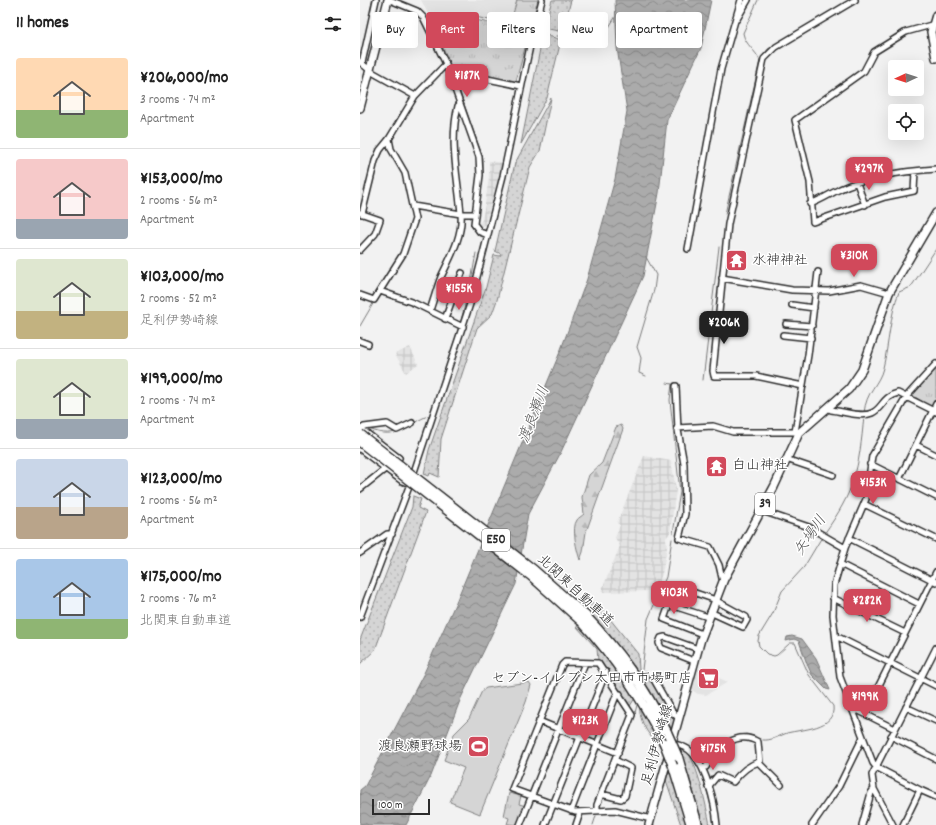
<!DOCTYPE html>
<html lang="en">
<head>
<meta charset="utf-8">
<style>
  body { margin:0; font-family:Dekko,"Klee One",sans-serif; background:#f2f2f2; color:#222; height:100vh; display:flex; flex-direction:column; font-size:15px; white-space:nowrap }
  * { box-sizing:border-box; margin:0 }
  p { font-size:13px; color:#767676 }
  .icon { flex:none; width:22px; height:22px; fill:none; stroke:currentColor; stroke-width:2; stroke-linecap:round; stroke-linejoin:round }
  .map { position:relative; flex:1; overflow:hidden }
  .drawer { display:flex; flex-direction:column; background:#fff; width:360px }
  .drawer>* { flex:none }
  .hud { position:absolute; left:12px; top:12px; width:380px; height:36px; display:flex; gap:8px }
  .needle { width:26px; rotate:267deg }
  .buttons { position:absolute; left:528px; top:60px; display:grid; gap:8px }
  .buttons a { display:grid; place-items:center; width:36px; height:36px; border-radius:4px; background:#fff; box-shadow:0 4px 16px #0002; font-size:20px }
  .scale { position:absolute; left:12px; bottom:10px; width:58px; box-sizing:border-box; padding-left:4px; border:2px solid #2b2b2b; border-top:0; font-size:11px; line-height:14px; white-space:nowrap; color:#2b2b2b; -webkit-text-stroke:3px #fff; paint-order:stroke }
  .price { position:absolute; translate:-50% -34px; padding:0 9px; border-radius:8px; background:#d1495b; color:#fff; font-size:13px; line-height:26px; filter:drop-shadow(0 1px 2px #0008) }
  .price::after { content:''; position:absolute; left:50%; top:24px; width:12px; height:9px; margin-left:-6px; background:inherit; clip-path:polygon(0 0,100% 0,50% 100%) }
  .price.active { background:#222; color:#fff }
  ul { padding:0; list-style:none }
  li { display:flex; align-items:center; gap:12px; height:100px; padding:0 16px }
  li+li { border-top:1px solid #e0e0e0 }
  li span { display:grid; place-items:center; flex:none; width:112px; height:80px; border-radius:4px; color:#555 }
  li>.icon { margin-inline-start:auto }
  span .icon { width:48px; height:48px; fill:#fffc; stroke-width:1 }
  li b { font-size:17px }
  h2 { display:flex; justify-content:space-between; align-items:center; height:48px; padding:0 16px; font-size:17px }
  .pill { padding:0 14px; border-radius:4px; background:#fff; box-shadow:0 4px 16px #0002; font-size:14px; line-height:36px }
  .pill.active { background:#d1495b; color:#fff }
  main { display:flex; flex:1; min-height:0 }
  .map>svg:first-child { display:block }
</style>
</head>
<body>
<main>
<section class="drawer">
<h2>11 homes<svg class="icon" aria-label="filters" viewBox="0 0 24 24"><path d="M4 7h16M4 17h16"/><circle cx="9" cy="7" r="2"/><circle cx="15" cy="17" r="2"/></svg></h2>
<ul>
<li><span style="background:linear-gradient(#ffd9b3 65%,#8fb573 0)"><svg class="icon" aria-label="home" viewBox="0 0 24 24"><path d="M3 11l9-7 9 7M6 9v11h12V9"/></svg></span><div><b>¥206,000/mo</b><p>3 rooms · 74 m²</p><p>Apartment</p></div></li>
<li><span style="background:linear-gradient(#f6c9c9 75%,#9aa5b1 0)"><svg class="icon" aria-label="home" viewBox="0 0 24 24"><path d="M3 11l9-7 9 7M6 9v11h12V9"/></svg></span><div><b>¥153,000/mo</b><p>2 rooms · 56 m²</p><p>Apartment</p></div></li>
<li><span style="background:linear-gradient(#dfe7d0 65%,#c2b280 0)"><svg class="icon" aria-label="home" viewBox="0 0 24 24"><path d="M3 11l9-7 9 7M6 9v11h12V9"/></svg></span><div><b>¥103,000/mo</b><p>2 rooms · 52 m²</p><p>足利伊勢崎線</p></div></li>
<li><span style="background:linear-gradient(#dfe7d0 75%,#9aa5b1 0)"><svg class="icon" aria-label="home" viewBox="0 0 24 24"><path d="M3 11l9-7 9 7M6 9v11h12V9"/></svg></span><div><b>¥199,000/mo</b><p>2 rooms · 74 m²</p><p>Apartment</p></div></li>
<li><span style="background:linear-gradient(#c9d6e8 60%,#b9a48a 0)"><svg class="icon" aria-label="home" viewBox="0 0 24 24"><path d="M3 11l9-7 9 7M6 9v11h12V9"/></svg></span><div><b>¥123,000/mo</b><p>2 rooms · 56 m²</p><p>Apartment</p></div></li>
<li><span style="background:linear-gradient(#a9c7e8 75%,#8fb573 0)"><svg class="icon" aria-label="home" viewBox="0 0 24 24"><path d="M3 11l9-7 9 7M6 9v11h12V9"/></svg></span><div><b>¥175,000/mo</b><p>2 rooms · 76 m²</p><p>北関東自動車道</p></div></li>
</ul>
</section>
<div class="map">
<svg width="576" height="825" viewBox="0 0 576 825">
  <defs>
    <pattern id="industrial-grid" width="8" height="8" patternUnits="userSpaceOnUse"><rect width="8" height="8" fill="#e3e3e3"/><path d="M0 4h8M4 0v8" fill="none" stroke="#c3c3c3"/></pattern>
    <pattern id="grass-dots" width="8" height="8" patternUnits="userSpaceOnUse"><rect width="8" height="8" fill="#d5d5d5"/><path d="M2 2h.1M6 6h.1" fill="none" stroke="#b7b7b7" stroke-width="1.8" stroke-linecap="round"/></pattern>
    <pattern id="forest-firs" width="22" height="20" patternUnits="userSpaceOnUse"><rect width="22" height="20" fill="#d5d5d5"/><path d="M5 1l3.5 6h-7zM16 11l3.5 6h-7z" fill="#b7b7b7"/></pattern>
    <pattern id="park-tufts" width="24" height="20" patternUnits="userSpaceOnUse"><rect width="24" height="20" fill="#d5d5d5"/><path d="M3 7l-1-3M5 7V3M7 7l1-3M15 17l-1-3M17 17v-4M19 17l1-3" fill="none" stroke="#b7b7b7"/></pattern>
    <pattern id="water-waves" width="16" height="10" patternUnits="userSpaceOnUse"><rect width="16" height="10" fill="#ababab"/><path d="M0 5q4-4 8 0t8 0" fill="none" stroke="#8b8b8b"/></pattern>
  </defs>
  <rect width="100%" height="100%" fill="#f2f2f2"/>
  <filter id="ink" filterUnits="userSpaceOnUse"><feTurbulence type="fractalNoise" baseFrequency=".025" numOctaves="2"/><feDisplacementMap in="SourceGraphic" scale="8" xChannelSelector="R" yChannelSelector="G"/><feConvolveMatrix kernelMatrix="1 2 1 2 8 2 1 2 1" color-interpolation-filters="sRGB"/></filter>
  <g filter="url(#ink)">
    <path fill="#e3e3e3" d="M61 0H157L152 24 111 16 109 23 95 20V14L79 23 76 18 68 14Z
      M336 668 358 673 357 677 368 682 346 695 338 694 330 689Z"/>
    <path fill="url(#industrial-grid)" d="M129 161 143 163 125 224 121 228 118 225 122 220 125 204 129 177Z
      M50 347 58 364 46 373 35 354Z
      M284 456 311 461 316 489 310 533 306 538 307 548 302 574 296 589 291 591 241 592 260 546 255 538 260 525 257 523Z"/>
    <path fill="url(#grass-dots)" stroke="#808080" d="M192 0H211L203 32 184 28Z
      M183 34 201 40 187 98 161 144Z
      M191 98 180 151 170 167 137 300 132 314 117 328 81 439 79 477 70 473 69 476 64 474 69 450 126 287 134 255 140 256 141 254 135 251 155 163Z
      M53 496 61 499 58 508 66 512 15 650 0 664V640L52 507Z
      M230 603 238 604 278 654 279 669 283 676 284 672H287L314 720 312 731 285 683 269 660 249 634 224 608Z
      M218 623 250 660 275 698 270 706 238 660 237 649 217 627Z
      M280 705 302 747C290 739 278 721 280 705Z
      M326 750C338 764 346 806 350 825H343L331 783 320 751Z
      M310 767 327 825H321L306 780Z"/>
    <path fill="url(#forest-firs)" stroke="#808080" d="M261 425 263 429 226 532 223 552 220 560C217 551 211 528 217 520 218 518 222 516 224 514L222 497 229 475 242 463 256 427Z"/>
    <path fill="url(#park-tufts)" stroke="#808080" d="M157 0H178L156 81 150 82 113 74H94L74 26 96 14 95 22 110 24 112 19 149 28Z
      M576 369V400L571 407 552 395Z
      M149 793 161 796 159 804 166 806 158 825 147 824 149 818 144 816Z"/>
    <path fill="#d5d5d5" stroke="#808080" d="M169 682 171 685 166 702 120 814 90 802 104 768 84 760 94 734 109 719 122 691 126 688Z"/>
    <path fill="url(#water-waves)" stroke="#787878" d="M255 0H351L341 48 307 120 299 193 283 276 200 454 168 514 156 584 101 698 71 776 46 825H0V790L5 786 64 673 96 602 200 352 227 279 255 179 267 111 257 48Z
      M432 636 442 639 456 658 470 690 466 689 452 675 447 664 439 641 434 639 426 641 427 637Z"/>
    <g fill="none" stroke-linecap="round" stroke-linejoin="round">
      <path stroke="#787878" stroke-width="1" d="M398 0 383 33C385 45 396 50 400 61
        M95 21 110 23 111 16 151 25
        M452 23 489 0
        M197 36 213 37 249 27 256 16
        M97 84 123 158V175L118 210
        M365 214 400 60 408 49 414 46
        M100 324 111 282 116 253
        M0 326 14 302
        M286 376 279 373 281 358 277 347 294 290 296 275 286 257
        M343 380 359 247
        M307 383 312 384 310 400 320 492 313 533
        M504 413C506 391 519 385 523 368 529 344 530 314 539 292L551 287 576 249
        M6 430 9 429C38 441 46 424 70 415L99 327
        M464 534C495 491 499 469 504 416
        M282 670 288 619 306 577 312 539
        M274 717 277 705
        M375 737 386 734 395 736
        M403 740C411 741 419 736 427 733 442 729 476 729 473 706L449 675 435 643H430L417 655 414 656 407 654 399 646 398 641 399 636 413 613 422 591 444 567 462 537
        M348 759 358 745 365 742
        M343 777 353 812
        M353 816 354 825
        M233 825 236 816"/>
      <defs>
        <path id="minor" d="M30 0 57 11 63 17 86 64 119 157 120 175 114 224 120 232 128 235
          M377 19 388 0
          M0 62 12 72 55 96
          M2 63 16 0
          M92 80 109 75 161 86
          M555 171 554 191 525 197 453 222 450 182 435 120 504 71 514 52 546 32 575 24
          M497 183 505 205
          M450 204C461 200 470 194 480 189 508 176 546 171 576 169
          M53 206 101 214C98 177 89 143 98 106L100 104
          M0 213 20 220 15 234 0 250
          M2 214 15 161 20 150 29 139 55 96 86 64
          M328 249 361 69 381 0
          M362 278 432 290 469 291 501 285 529 293
          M20 291 54 303 103 327
          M0 295 14 300 43 254 55 219 45 173 31 149 29 139
          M432 305 454 308
          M70 310C74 299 77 287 81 277 90 258 103 236 101 214H114
          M85 319 102 273
          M426 324 452 326
          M423 335 451 338
          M0 341 8 344
          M316 386 318 430 324 464 325 514 319 538 350 547 359 565 362 578 364 579
          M443 386 396 376H354L353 371 368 224 404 59 416 47 495 0
          M469 408 471 410C482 411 501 418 512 413 523 408 522 397 538 393L576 412
          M4 427 27 424 37 430 52 423
          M0 428 39 458 0 489
          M317 428 353 426 373 432H437
          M435 432 448 355 458 272
          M556 445 576 455
          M0 449 42 481 50 484
          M426 459 473 475
          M510 464 576 497
          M539 479 576 404
          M504 504 576 539
          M402 511 449 527 485 548
          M489 538 576 582
          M0 553 27 534H32
          M480 564 559 604
          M315 586 353 599 386 617 387 620 383 627 350 612
          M473 598 545 633
          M0 617 50 484 110 304 143 176 170 46 182 0
          M342 634 304 619 309 605H311L348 617
          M476 638H480L576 686
          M334 661 301 648 299 643 301 638 305 637 338 649
          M293 678 313 713 319 718
          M546 707 576 721
          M491 708H493L535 729
          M505 713 576 572
          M179 721 258 753
          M531 736 576 759
          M312 743C317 745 324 746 329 750 346 764 355 803 357 825
          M343 768 346 767C355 749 377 729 398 742L400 764 421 785
          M348 787 358 775 373 782C380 773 388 765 399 762
          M560 790 516 767 513 763 480 677 473 615 474 585 485 548 506 499 512 456 547 396 576 364
          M241 794 261 799 265 796 271 768 255 760
          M211 811 256 696 260 694
          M237 811V805L272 715 238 663 205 662 202 665 152 789 215 812 255 810 291 819
          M160 825 225 663
          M185 825 246 672
          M216 825 220 813
          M452 825 479 786 503 737
          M502 825 511 793 514 789
          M533 825 514 789 512 775 576 648
          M543 825 560 790 576 797"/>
        <path id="major" d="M576 15 571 32 576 58
          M0 108 28 0
          M289 825 341 639 364 579 414 487 439 433 489 389 502 370 529 293 576 213"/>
        <path id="highway" d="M225 615C260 652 285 687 307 732
          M222 622C256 659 282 698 304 743
          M318 757 338 825
          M313 766 331 825"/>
      </defs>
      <use href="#minor" stroke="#2b2b2b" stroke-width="8"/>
      <use href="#major" stroke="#2b2b2b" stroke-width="10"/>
      <use href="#highway" stroke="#2b2b2b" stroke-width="11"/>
      <use href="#minor" stroke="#fff" stroke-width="5"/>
      <use href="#major" stroke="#fff" stroke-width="7"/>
      <use href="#highway" stroke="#fff" stroke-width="8"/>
      <defs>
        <path id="highway-bridge" d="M0 434 174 570 225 615
          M0 442 171 576 222 622
          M307 732 318 757
          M304 743 313 766"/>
      </defs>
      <use href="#highway-bridge" stroke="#2b2b2b" stroke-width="11" stroke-linecap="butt"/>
      <use href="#highway-bridge" stroke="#fff" stroke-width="8"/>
    </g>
  </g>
  <defs>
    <symbol id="temple-square" viewBox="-11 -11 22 22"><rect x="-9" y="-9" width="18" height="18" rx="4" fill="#d1495b" stroke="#fff"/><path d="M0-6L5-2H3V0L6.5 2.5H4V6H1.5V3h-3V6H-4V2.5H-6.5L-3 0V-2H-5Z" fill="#fff"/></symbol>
    <symbol id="supermarket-square" viewBox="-11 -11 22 22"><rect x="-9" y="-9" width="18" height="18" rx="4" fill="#d1495b" stroke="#fff"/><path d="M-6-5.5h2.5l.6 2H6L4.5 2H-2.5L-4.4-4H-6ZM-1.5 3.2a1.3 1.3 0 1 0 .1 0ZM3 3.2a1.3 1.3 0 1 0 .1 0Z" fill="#fff"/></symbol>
    <symbol id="stadium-square" viewBox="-11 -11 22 22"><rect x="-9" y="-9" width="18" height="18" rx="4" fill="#d1495b" stroke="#fff"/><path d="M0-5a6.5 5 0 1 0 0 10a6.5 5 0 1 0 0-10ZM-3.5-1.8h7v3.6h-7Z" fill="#fff"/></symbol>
  </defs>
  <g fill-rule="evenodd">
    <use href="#temple-square" x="364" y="248" width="25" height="25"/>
    <use href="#temple-square" x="344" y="454" width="25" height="25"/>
    <use href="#supermarket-square" x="336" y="666" width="25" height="25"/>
    <use href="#stadium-square" x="106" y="734" width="25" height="25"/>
  </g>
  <g text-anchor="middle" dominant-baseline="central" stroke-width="3" stroke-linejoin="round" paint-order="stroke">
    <g fill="#fff" stroke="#6b6b6b" stroke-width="1">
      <rect x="395" y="493" width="20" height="22" rx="3"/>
      <rect x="122" y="529" width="28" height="22" rx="3"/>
    </g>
    <g font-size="13" font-weight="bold" fill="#2b2b2b">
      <text x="405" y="504">39</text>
      <text x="136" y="540">E50</text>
    </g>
    <g font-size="14" fill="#2b2b2b" stroke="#fff" text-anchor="start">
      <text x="392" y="261">水神神社</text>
      <text x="372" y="466">白山神社</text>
      <text x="332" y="679" text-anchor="end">セブン−イレブン太田市市場町店</text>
      <text x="102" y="747" text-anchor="end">渡良瀬野球場</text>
    </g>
    <g font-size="14" fill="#2b2b2b" stroke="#fff">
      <text transform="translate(215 591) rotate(43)">北関東自動車道</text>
      <text transform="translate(298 745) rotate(-75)">足利伊勢崎線</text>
    </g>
    <g font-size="15" font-style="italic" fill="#585858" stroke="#fff">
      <text transform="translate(175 415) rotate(-69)">渡良瀬川</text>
      <text transform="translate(451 536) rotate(-56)">矢場川</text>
    </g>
  </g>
</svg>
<div class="buttons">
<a><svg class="needle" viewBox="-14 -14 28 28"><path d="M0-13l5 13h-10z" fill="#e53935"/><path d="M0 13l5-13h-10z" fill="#767676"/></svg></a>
<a><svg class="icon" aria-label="locate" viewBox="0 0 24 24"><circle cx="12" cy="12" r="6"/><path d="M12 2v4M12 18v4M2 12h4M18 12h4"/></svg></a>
</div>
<div class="scale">100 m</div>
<b class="price" style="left:107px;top:98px">¥187K</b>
<b class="price" style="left:509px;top:191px">¥297K</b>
<b class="price" style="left:494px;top:278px">¥310K</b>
<b class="price" style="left:99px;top:311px">¥155K</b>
<b class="price active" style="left:364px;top:345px">¥206K</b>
<b class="price" style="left:513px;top:505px">¥153K</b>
<b class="price" style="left:314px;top:615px">¥103K</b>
<b class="price" style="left:507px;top:623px">¥282K</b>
<b class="price" style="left:505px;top:719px">¥199K</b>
<b class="price" style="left:225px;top:743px">¥123K</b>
<b class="price" style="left:353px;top:771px">¥175K</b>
<div class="hud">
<a class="pill">Buy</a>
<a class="pill active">Rent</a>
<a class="pill">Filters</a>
<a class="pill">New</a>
<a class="pill">Apartment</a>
</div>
</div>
</main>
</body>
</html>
